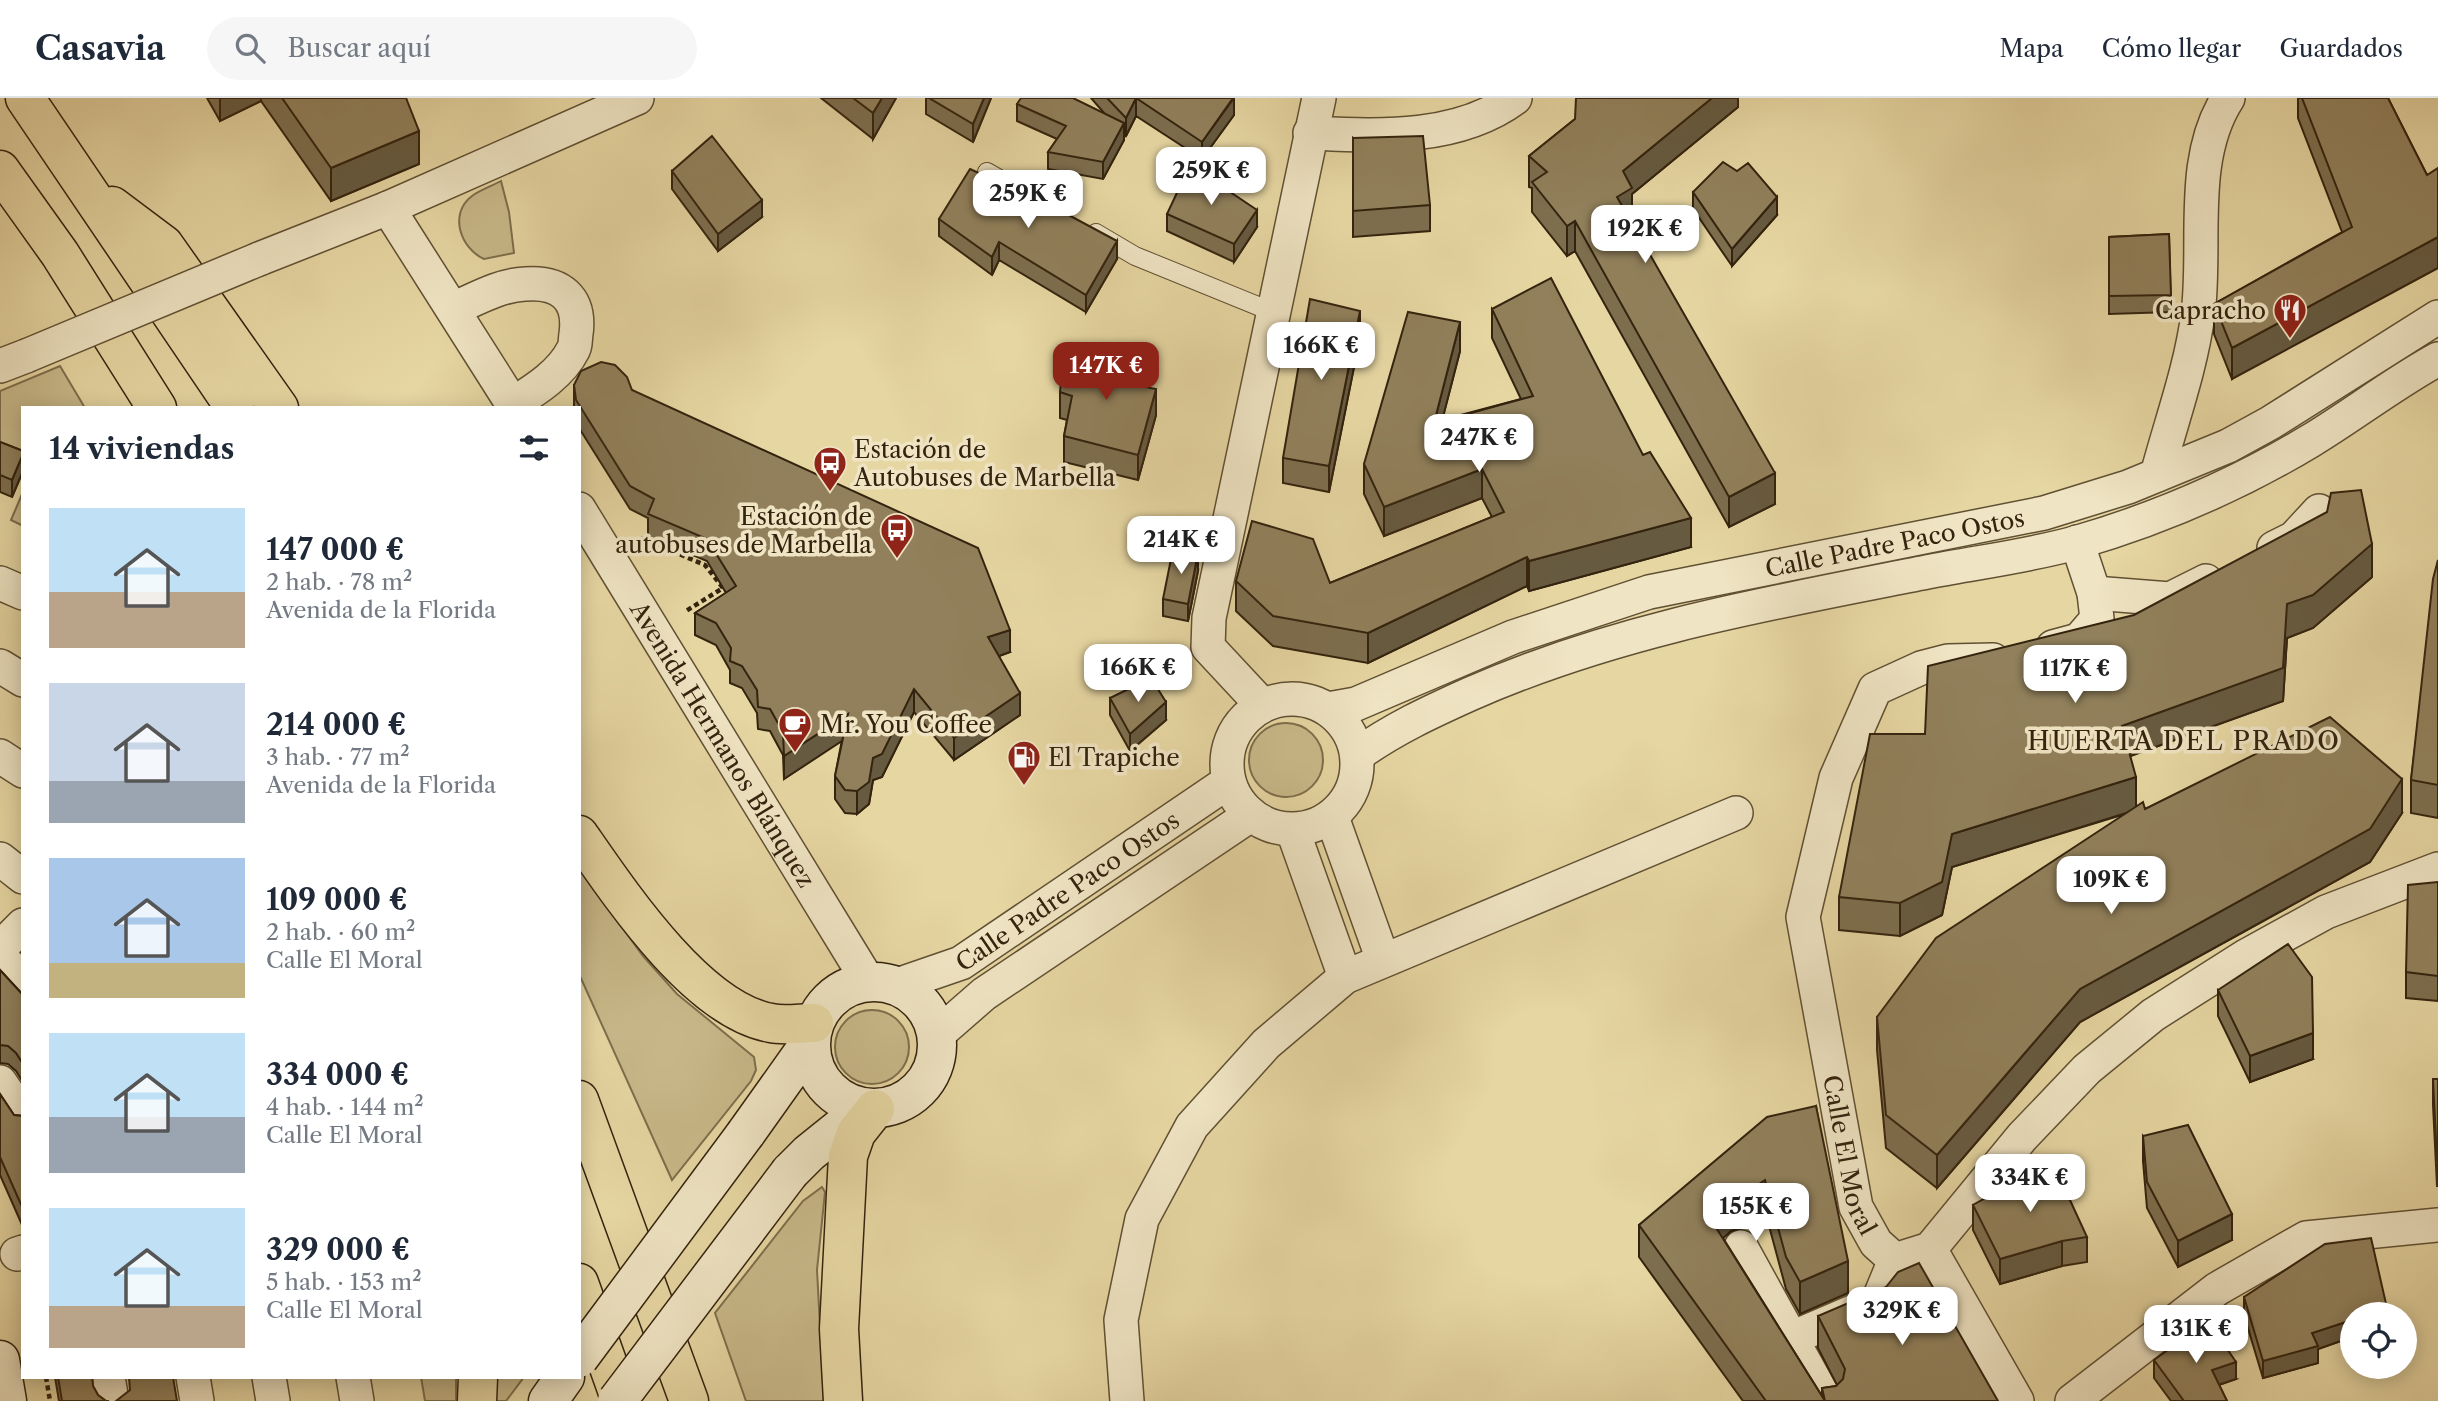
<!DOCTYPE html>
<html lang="es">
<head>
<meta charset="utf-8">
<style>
  body { margin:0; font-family:"Libre Caslon Text",serif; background:#f6f6f7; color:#1f2937; height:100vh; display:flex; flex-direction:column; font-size:26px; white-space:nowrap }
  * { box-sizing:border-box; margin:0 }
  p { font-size:23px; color:#747a83 }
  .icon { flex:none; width:38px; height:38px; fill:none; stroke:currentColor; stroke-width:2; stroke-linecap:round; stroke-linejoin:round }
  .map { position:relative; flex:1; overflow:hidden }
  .drawer { position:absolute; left:21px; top:308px; width:560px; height:973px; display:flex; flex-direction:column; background:#fff; border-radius:0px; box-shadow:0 4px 18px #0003 }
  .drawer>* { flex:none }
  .fabs { position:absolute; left:2340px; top:1204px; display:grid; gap:14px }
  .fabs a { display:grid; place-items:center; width:77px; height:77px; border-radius:50%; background:#fff; box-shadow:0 4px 18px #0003; font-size:35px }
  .price { position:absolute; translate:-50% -60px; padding:0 16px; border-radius:14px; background:#fff; color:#222; font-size:23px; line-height:46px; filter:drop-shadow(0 2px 4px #0008) }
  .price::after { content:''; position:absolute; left:50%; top:42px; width:21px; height:16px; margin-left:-10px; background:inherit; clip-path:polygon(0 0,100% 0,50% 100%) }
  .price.active { background:#8f2418; color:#fff }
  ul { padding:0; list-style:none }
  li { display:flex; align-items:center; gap:21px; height:175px; padding:0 28px }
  li span { display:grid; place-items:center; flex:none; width:196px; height:140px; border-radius:0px; color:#555 }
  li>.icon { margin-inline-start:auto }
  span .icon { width:84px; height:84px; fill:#fffc; stroke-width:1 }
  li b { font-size:30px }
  h2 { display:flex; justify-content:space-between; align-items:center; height:84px; padding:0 28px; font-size:30px }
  header { display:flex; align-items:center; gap:42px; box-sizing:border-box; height:98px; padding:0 35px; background:#fff; border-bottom:2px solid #e0e1e3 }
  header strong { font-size:33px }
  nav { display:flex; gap:38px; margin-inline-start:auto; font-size:24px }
  .search { width:490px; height:63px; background:#f6f6f7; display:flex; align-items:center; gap:18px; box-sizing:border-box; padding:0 24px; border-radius:38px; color:#747a83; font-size:26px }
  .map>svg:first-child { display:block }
</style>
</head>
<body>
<header>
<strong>Casavia</strong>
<div class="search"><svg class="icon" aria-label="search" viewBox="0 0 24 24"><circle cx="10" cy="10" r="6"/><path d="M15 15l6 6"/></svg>Buscar aquí</div>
<nav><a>Mapa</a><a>Cómo llegar</a><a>Guardados</a></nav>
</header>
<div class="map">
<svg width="2438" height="1303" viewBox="0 0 2438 1303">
  <rect width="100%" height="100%" fill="#e6d6a2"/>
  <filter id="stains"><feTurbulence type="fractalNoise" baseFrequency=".00286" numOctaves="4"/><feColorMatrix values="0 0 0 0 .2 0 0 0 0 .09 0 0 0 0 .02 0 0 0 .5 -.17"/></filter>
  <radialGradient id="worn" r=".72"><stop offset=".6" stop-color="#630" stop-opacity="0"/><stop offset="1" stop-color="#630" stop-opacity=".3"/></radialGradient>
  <path fill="#c8b889" stroke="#7e6e4c" stroke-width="2" d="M501 83 509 114 514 155 484 161C461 151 448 116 472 98 480 92 492 88 501 83Z
    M60 268 85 310H23V362L0 353V293Z
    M23 394V428L11 422Z
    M1249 662a37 37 0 1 1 74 0a37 37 0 1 1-74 0Z
    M579 770 643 858 677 896 754 959 756 972 751 983 672 1082 579 876Z
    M835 949a37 37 0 1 1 74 0a37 37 0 1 1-74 0Z
    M822 1089 825 1094 817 1172 824 1303H746L715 1215 803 1103Z
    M421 1279H456V1303H425Z
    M495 1279H524L506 1303H495Z"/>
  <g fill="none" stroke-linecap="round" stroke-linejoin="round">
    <defs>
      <path id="lane" d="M987 74 1050 110
        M1096 135 1135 158 1275 215"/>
      <g id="street">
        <path d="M1310 35C1377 38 1457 43 1515 0"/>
        <path d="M388 110 515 310"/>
        <path d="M259 161 388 110 637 0"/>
        <path d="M453 211C476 201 500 187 525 186 560 183 581 200 576 236 575 241 576 248 573 252 561 276 535 292 513 306"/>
        <path d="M0 268 26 258"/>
        <path d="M2157 377C2171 324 2191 270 2198 216 2207 146 2188 62 2228 0"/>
        <path id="s1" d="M579 411 868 883"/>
        <path d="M2274 450 2294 440 2319 413"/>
        <path d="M0 485 23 495"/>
        <path d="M2094 495 2170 501 2206 483"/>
        <path d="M2053 549 2079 542 2097 521 2094 495 2077 444"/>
        <path id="s2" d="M1993 562 1948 563 1921 570 1875 591 1836 680 1803 819 1856 1109 1876 1145 1895 1162 1930 1151 2022 1039 2087 971 2153 917 2246 858 2326 814 2438 771"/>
        <path d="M0 568 23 582"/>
        <circle cx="1292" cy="666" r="65"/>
        <path d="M1262 607 1208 549 1209 520 1319 0"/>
        <path id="s3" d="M1328 611 1356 606 1513 539 1649 494 2044 415 2128 389 2228 348 2270 325 2438 219"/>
        <path d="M1357 657C1393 631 1430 614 1470 596 1617 531 1775 504 1932 473 1979 464 2028 458 2075 445 2158 421 2237 387 2310 343 2353 317 2394 285 2438 261"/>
        <path d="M0 658 23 673"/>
        <path d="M1332 719 1383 862"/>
        <path d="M1293 733 1345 879"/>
        <path d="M0 761 23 779"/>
        <path d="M0 850 23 827"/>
        <path d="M0 859 23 882"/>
        <path id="s4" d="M897 887 961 865 1228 684"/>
        <path d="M937 937 984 896 1249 718"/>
        <path d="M0 984 23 1018"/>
        <path d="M1741 1149 1826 1303"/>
        <path d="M1930 1151 2017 1303"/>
        <path d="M17 1156 23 1154"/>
        <path d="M1792 1240 1878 1203 1895 1162"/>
        <path d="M108 1279 112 1303"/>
        <path d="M193 1279 197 1303"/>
        <path d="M269 1279 273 1303"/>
        <path d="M353 1279 357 1303"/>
        <path d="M1127 1303 1121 1222 1142 1121 1192 1028 1266 946 1345 879 1736 715"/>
        <path d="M2072 1303 2217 1191 2306 1140 2438 1127"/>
      </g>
      <path id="secondary" d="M811 947a63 63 0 1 1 126 0a63 63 0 1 1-126 0Z
        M746 1035 810 945
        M790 1074 809 1055 865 1010
        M0 1262 7 1303
        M548 1303 565 1279"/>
      <path id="highway" d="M25 0 235 310
        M0 72 60 156 157 310
        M112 108 164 147 279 310
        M579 737C620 796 697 912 771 925 784 928 800 925 814 925
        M579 1002 689 1303
        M579 1185 621 1303
        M477 1303 478 1279
        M843 1303 839 1231 848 1058 856 1035 875 1011"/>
    </defs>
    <use href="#lane" stroke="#605033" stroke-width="20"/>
    <use href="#street" stroke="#605033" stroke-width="36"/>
    <use href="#secondary" stroke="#34230e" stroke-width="41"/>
    <use href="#highway" stroke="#34230e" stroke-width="41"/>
    <path stroke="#34230e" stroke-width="4.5" stroke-dasharray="5 3.5" stroke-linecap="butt" d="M641 440 705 467 723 490 686 513
      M46 1279 50 1303"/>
    <use href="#lane" stroke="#efe4c3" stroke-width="18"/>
    <use href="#street" stroke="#efe4c3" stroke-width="33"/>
    <use href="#secondary" stroke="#efe4c3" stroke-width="38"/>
    <use href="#highway" stroke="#e6d6a2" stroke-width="38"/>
    <defs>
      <path id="street-bridge" d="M26 258 259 161"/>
      <path id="secondary-bridge" d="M579 1260 746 1035
        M617 1303 790 1074"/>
    </defs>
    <use href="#street-bridge" stroke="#605033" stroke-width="36" stroke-linecap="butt"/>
    <use href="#secondary-bridge" stroke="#34230e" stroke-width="41" stroke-linecap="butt"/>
    <use href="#street-bridge" stroke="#efe4c3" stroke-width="33"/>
    <use href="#secondary-bridge" stroke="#efe4c3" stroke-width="38"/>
  </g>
  <path fill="#7d6e4e" stroke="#34230e" stroke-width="2" d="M207 0H406L419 66 331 103 261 3 220 23Z
    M821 0H896L873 41Z
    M926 0H991L973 44 926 16Z
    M1091 0H1234V17L1202 61 1136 18 1126 38 1124 35V42L1103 81 1048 71V54L1057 41 1017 23V6L1105 16Z
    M1738 0V9L1632 96V121L1630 122 1775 406 1729 429 1575 153 1567 158 1532 114V90L1529 89V58L1575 21Z
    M2298 0H2388L2427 77 2232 281 2214 236V206L2342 134 2298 20Z
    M1353 40 1430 107V133L1353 139Z
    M672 73 762 119 718 153 672 91Z
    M1693 94 1777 117 1732 168 1693 111Z
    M1167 116 1257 129 1234 164 1167 133Z
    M939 121 1117 161 1086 214 999 162 992 177 939 138Z
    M2169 136 2171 214 2109 216V139Z
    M1492 211 1691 449 1529 493 1527 488 1368 565 1273 548 1236 513V483L1330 485 1492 419 1482 400 1384 438 1364 396V366L1460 253 1442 322 1521 301 1492 240Z
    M1360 239 1329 394 1283 385V360Z
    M574 287 632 292 1010 554 999 558 1020 617 954 662 914 614 882 679 873 682 869 706 857 716 845 715 835 701V678L842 642 784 681 783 657 770 633 758 631 757 615 742 590 730 585V572L716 547 695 537V515L726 495 707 463 648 438V420L630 411 579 330V310H574Z
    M1143 288 1156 317 1138 382 1064 364V338L1067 322 1060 320V294Z
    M0 344 23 353V373L12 399 0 394Z
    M2438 462V720L2411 715V682Z
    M1198 473 1188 523 1163 518V501Z
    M2372 479 2313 530 2287 540 2283 603 2130 658 2136 708 2145 711 2402 715 2370 764 2080 924 1937 1090 1886 1050 1877 952V919L2125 716 1952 769 1942 817 1900 838 1839 832V799L1925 636Z
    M1110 600 1166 622 1130 653 1110 617Z
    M2438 784V903L2406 900V874Z
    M0 872 23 897V984L16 973 8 966 0 965Z
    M2218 892 2313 961 2250 984 2218 918Z
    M2433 981H2438V1088H2437L2433 1007Z
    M0 996 14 1017 23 1018V1129L0 1077Z
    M1816 1008 1848 1195 1800 1216 1786 1191 1765 1113 1741 1130 1731 1133 1723 1140 1822 1298V1290L1836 1288 1837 1287 1818 1250V1218L1998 1303H1743L1639 1159V1127Z
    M2143 1038 2232 1142 2178 1169 2147 1110 2143 1063Z
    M1973 1107 2087 1139V1164L2062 1168 2000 1186 1973 1132Z
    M2244 1199 2387 1216H2352V1239L2318 1251V1265L2263 1280 2244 1217Z
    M2154 1262 2236 1281 2219 1287 2227 1303H2171L2154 1280Z
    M55 1279H92L93 1288 98 1297 106 1303H109H59Z"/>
  <path fill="#665a40" stroke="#34230e" stroke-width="2" d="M220 0H261V3L220 23Z
    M882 0H896L873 41V15Z
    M984 0H991L973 44V26Z
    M1136 0V18L1126 38V20Z
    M1234 0V17L1202 61V44Z
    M1712 0H1738V9L1632 96V121L1617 129V99L1623 73Z
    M1124 25V42L1103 81V64Z
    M419 33V66L331 103V70Z
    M1777 99V117L1732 168V151Z
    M762 102V119L718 153V136Z
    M1257 112V129L1234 164V146Z
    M1575 123V153L1567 158V128Z
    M2438 139V170L2232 281V250Z
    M1117 143V161L1086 214V197Z
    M999 144V162L992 177V159Z
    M1360 213V239L1329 394V368Z
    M1460 224V253L1434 354V325Z
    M1143 270V295L1140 288Z
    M1156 291V317L1138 382V357Z
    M23 356V373L12 399V382Z
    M1482 371V400L1384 438V409Z
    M1775 375V406L1729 429V399Z
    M1691 420V449L1529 493V463Z
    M2372 446V479L2313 530 2287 540 2283 603 2122 661V628L2287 506Z
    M1198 455V473L1188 523V506Z
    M1527 459V488L1368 565V535Z
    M1010 532V554L988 562V539Z
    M914 591V614L882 679 873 682 869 706 857 716V693L873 660Z
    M1020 595V617L954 662V640Z
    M1166 604V622L1130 653V636Z
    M848 616V639L784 681V658Z
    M2136 679V712L1952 769 1942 817 1900 838V805L1952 736Z
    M2402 681V715L2370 764 2080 924 1937 1090V1057L2080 891Z
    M2313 935V961L2250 984V958Z
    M1765 1082V1113L1741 1130 1731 1133 1710 1152V1120L1731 1101Z
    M2232 1116V1142L2178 1169V1143Z
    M2062 1143V1168L2000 1186V1161Z
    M1848 1163V1195L1800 1216V1184Z
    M2387 1210V1216H2369Z
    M2352 1222V1239L2318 1251V1265L2263 1280V1263L2312 1235Z
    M2236 1264V1281L2212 1289V1272Z"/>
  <path fill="#91805b" stroke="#34230e" stroke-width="2" d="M282 0H406L419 33 331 70Z
    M853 0H882L873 15Z
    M929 0H984L973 26Z
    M1021 0H1073L1124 25 1103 64 1048 54 1066 28 1017 6Z
    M1107 0H1233L1202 44 1136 0 1126 20Z
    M1576 0H1712L1623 73 1632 90 1617 99 1775 375 1729 399 1575 123 1567 128 1532 84 1547 74 1529 58 1575 21Z
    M2302 0H2388L2427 77 2438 70V139L2232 250 2214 206 2352 129Z
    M712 38 762 102 718 136 672 73Z
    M1423 38 1430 107 1353 113V40Z
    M1723 64 1737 73 1748 65 1777 99 1732 151 1693 94Z
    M1190 67 1257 112 1234 146 1167 116Z
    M970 71 1063 114 1117 143 1086 197 999 144 992 159 939 121Z
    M2169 136 2171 197 2109 198V139Z
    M1551 180 1643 357 1650 354 1691 420 1529 463 1527 459 1368 535 1273 518 1236 483 1252 423 1313 441 1330 485 1504 414 1482 371 1384 409 1364 366 1408 214 1460 224 1434 325 1533 298 1492 211Z
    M1310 201 1360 213 1329 368 1283 360Z
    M1064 253 1143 270 1140 288 1156 291 1138 357 1064 338 1072 298 1060 294Z
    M601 264 615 267 627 279 632 292 978 450 1010 532 988 539 1020 595 954 640 914 591 882 656 873 660 869 684 857 693 845 692 835 678 848 616 784 658 783 634 770 611 758 609 757 592 742 568 730 563 731 550 716 525 695 515 736 488 707 441 648 416 654 401 630 388 576 302 574 287 581 273Z
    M0 344 23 353V356L12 382 0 377Z
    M2361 392 2372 446 2313 497 2287 506 2283 570 2122 628 2136 679 1952 736 1942 784 1900 805 1839 799 1870 636H1925L1928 568 2134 517 2327 414 2331 395Z
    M1173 451 1198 455 1188 506 1163 501Z
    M2438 462V687L2411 682 2433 481Z
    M1151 580 1166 604 1130 636 1110 600Z
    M2330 619 2402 681 2370 731 2080 891 1937 1057 1886 1017 1877 919 1936 840 2143 704 2145 711Z
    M2438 784V878L2406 874 2408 787Z
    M2288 846 2312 879 2313 935 2250 958 2218 892Z
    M0 872 23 897V966L16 955 8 948 0 947Z
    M2433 981H2438V1062H2437Z
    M0 996 14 1017 23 1018V1111L0 1059Z
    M1816 1008 1848 1163 1800 1184 1786 1159 1765 1082 1741 1098 1731 1101 1710 1120 1825 1303H1766L1639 1127 1767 1019Z
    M2188 1027 2232 1116 2178 1143 2147 1084 2143 1038Z
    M2052 1063 2087 1139 2062 1143 2000 1161 1973 1107Z
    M2371 1140 2387 1210 2369 1216H2352V1222L2312 1235 2318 1248 2263 1263 2244 1199 2325 1146Z
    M1919 1165 1998 1303H1825L1822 1290 1836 1288 1843 1281 1845 1271 1818 1218 1886 1189 1898 1174Z
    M2208 1223 2236 1264 2212 1272 2227 1303H2184L2154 1262Z
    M58 1279H92L93 1288 98 1297 106 1303H109H62Z
    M129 1279H173L177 1303H116L130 1292Z"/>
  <defs>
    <symbol id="restaurant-pin" viewBox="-11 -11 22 30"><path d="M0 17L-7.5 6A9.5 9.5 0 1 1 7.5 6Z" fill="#8f2418" stroke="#efe4c3"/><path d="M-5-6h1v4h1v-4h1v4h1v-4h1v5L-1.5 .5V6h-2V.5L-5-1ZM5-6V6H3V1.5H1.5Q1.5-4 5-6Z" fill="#fff"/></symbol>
    <symbol id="bus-pin" viewBox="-11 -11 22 30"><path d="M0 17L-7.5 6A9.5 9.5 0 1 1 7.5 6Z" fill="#8f2418" stroke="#efe4c3"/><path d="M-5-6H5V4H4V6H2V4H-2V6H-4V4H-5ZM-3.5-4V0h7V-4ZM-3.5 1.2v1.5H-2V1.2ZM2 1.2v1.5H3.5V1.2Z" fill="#fff"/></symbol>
    <symbol id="cafe-pin" viewBox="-11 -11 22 30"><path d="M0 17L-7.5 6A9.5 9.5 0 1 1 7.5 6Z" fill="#8f2418" stroke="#efe4c3"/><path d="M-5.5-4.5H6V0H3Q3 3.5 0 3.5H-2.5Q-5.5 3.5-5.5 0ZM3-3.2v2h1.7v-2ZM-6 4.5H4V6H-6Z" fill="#fff"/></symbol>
    <symbol id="fuel-pin" viewBox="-11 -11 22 30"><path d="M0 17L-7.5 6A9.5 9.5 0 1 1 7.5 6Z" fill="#8f2418" stroke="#efe4c3"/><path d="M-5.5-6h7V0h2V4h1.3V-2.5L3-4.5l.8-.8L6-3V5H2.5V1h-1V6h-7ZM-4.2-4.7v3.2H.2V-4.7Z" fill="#fff"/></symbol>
  </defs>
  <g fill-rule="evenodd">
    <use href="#restaurant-pin" x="2271" y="193" width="38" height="52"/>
    <use href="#bus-pin" x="811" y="346" width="38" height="52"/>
    <use href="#bus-pin" x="878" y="413" width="38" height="52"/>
    <use href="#cafe-pin" x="776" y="607" width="38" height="52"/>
    <use href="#fuel-pin" x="1005" y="640" width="38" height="52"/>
  </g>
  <g text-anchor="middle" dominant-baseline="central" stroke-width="7" stroke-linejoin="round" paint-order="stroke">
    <g font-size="24" fill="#34230e" stroke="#efe4c3" text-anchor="start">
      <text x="2266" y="212" text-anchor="end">Capracho</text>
      <text x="854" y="351">Estación de<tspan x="854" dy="28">Autobuses de Marbella</tspan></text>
      <text x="872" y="418" text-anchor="end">Estación de<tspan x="872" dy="28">autobuses de Marbella</tspan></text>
      <text x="820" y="626">Mr. You Coffee</text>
      <text x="1048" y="659">El Trapiche</text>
    </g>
    <g font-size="24" fill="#34230e" stroke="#efe4c3">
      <text stroke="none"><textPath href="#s3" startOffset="593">Calle Padre Paco Ostos</textPath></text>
      <text stroke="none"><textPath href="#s1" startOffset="276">Avenida Hermanos Blánquez</textPath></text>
      <text stroke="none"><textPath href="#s4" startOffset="196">Calle Padre Paco Ostos</textPath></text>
      <text stroke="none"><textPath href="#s2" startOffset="606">Calle El Moral</textPath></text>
    </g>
    <g font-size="26" letter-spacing="2" fill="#34230e" stroke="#efe4c3">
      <text x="2184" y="643">HUERTA DEL PRADO</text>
    </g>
  </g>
  <rect width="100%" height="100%" filter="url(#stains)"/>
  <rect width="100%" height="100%" fill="url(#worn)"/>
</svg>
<div class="fabs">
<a><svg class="icon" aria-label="locate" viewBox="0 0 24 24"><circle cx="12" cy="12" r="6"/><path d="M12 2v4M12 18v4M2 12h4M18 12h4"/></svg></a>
</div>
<b class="price" style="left:1211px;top:109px">259K €</b>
<b class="price" style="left:1028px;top:132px">259K €</b>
<b class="price" style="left:1645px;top:167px">192K €</b>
<b class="price" style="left:1321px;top:284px">166K €</b>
<b class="price active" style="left:1106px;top:304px">147K €</b>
<b class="price" style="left:1479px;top:376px">247K €</b>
<b class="price" style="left:1181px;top:478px">214K €</b>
<b class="price" style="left:1138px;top:606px">166K €</b>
<b class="price" style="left:2075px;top:607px">117K €</b>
<b class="price" style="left:2111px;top:818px">109K €</b>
<b class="price" style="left:2030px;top:1116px">334K €</b>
<b class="price" style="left:1756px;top:1145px">155K €</b>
<b class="price" style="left:1902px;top:1249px">329K €</b>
<b class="price" style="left:2196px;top:1267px">131K €</b>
<section class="drawer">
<h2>14 viviendas<svg class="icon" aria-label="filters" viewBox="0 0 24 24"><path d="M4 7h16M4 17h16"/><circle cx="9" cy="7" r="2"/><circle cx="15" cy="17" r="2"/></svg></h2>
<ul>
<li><span style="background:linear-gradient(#bfe0f5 60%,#b9a48a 0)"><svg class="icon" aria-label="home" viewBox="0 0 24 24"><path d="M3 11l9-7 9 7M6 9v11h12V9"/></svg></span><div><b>147 000 €</b><p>2 hab. · 78 m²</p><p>Avenida de la Florida</p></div></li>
<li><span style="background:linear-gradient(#c9d6e8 70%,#9aa5b1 0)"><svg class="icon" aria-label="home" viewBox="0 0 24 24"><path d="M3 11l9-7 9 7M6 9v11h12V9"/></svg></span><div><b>214 000 €</b><p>3 hab. · 77 m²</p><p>Avenida de la Florida</p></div></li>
<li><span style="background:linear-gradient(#a9c7e8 75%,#c2b280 0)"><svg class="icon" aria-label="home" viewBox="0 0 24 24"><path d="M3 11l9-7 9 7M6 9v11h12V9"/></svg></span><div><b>109 000 €</b><p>2 hab. · 60 m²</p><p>Calle El Moral</p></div></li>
<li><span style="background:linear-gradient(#bfe0f5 60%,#9aa5b1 0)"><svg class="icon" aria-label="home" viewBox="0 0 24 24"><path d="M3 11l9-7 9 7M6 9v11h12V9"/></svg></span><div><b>334 000 €</b><p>4 hab. · 144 m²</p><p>Calle El Moral</p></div></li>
<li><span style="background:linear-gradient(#bfe0f5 70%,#b9a48a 0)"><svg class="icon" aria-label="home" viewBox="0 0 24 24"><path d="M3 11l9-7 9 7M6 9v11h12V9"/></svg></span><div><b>329 000 €</b><p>5 hab. · 153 m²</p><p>Calle El Moral</p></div></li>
</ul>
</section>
</div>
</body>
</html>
